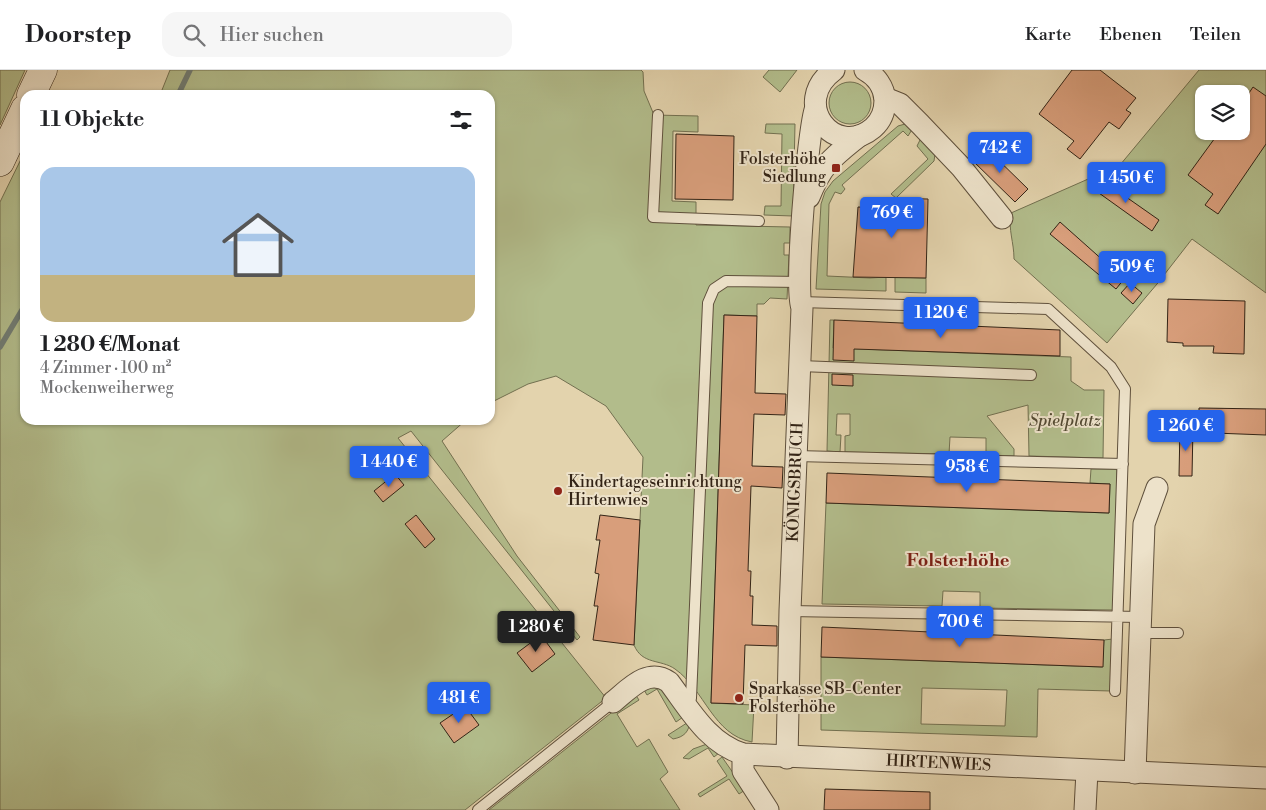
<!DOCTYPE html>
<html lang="de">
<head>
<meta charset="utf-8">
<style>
  body { margin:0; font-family:"Libre Bodoni",serif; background:#f6f6f6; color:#202124; height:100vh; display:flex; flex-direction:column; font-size:19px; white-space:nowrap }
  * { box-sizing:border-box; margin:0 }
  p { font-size:16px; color:#757577 }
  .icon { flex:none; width:28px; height:28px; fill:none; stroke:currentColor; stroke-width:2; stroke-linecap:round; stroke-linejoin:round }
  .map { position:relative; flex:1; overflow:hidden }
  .panel { position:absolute; left:20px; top:20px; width:475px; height:335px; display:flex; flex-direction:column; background:#fff; border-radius:15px; box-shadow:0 1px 4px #0004 }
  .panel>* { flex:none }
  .tools { position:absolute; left:1195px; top:15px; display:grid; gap:10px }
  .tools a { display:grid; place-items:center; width:55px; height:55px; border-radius:10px; background:#fff; box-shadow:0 1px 4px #0004; font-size:25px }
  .price { position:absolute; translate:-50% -42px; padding:0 11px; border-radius:5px; background:#2563eb; color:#fff; font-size:16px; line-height:32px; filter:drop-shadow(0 1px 2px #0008) }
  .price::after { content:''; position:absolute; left:50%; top:30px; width:15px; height:11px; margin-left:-8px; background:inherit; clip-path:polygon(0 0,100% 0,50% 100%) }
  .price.current { background:#222; color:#fff }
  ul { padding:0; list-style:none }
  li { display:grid; align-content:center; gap:10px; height:265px; padding:0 20px }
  li span { display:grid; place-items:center; height:155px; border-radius:15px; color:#555 }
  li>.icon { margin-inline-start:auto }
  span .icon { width:90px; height:90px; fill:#fffc; stroke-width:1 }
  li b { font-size:21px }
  h2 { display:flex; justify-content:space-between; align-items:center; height:60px; padding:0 20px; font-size:21px }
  header { display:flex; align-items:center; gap:30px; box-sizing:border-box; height:70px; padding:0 25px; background:#fff; border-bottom:1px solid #e0e0e0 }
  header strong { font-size:24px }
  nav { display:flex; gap:28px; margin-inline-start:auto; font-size:18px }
  .search { width:350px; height:45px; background:#f6f6f6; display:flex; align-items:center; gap:12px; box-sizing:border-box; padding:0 18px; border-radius:15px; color:#757577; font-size:19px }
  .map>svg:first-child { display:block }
</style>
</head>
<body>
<header>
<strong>Doorstep</strong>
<div class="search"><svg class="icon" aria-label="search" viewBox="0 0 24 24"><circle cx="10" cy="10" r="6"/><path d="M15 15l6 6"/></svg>Hier suchen</div>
<nav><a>Karte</a><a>Ebenen</a><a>Teilen</a></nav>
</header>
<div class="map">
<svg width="1266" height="740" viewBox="0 0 1266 740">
  <rect width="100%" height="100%" fill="#e3d3ad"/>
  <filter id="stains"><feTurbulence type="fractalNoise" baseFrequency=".004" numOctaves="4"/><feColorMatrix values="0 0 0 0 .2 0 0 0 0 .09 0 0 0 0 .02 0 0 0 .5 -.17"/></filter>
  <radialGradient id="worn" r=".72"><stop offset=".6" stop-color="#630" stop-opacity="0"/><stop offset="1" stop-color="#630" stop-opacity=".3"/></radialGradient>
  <path fill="#b2bc8b" stroke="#727050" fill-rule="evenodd" d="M0 0H25L0 55Z
    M170 0H641L643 2 644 21 654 45 698 46V62L673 61 672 131 696 132V155L790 157V173H784V185H789L787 229 770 228 764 234H757V246L724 245 711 633 754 635 752 672C713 665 705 620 675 599 661 589 642 595 634 575L643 387 606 336 556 306 528 314 490 333V25H160Z
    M769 0H797L780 22 763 7Z
    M1199 0H1266V223L1192 169 1157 214 1107 273 1014 189C1014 172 1008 160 1011 143L1120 95ZM1204 24H1241V61H1204Z
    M829 33a21 21 0 1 1 42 0a21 21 0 1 1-42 0Z
    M766 54H795L793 146 764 145 765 136H781L782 64 765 63Z
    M905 54 913 58 908 66 903 61 842 115 845 119 841 124 835 122 829 134 827 206 870 208 886 207V221L816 219 821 134 825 122 833 111 898 56Z
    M922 66 935 84 934 91 896 128 891 124 928 89 917 76Z
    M25 81V350H466L442 371 517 486 580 567 577 570 411 361 398 368 606 628 465 740H0V132Z
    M895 207 926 208V223L895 222Z
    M830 250H834L833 278 1071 287V311L1084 320H1104L1103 388 1029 386 1028 335 987 346 1014 379V386L986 385V368L950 367 949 384 845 382V366L850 365V344H837L836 365H841L840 382 827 381Z
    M1091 399H1117L1114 540 980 538V522L943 521 942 536 822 534 826 433 1109 443 1110 414 1090 413Z
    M1113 569 1111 621 1038 619 1037 667 821 660V587L1102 597 1104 570ZM922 618 1007 620 1005 656 921 654Z
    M656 613 686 645 676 652 657 619 647 625 643 618Z
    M635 624 639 630 617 644 637 677 649 669 668 702 660 709 680 740H489Z
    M690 651C689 662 684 667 673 669L668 665Z
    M707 674 719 683 714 687 708 678 689 689 683 688 693 679Z
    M722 687 745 720 739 724 729 709 700 727 698 724 727 706 717 691Z"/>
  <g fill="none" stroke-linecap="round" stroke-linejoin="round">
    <path stroke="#707c74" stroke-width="5.5" d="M178 25 190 0
      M0 277 25 235"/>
  </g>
  <path fill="#d89e7b" stroke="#332416" d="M1072 0H1100L1136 28 1126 40 1131 43 1119 59 1109 52 1080 89 1067 79 1074 71 1039 44Z
    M1253 17 1266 26V74L1218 144 1205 135 1213 124 1188 105 1220 61H1241V35Z
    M676 64 734 66 733 130 675 129Z
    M985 77 1028 119 1015 132 972 90Z
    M1099 108 1159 150 1152 161 1092 118Z
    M876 128 928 129 926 208 853 207 858 137 876 138Z
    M1060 152 1124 209 1116 219 1050 164Z
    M1130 213 1142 223 1133 234 1121 223Z
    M1168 229 1245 231 1244 284 1213 283 1214 276H1183V273L1167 272Z
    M724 245 757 246 755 323 786 324 785 345 754 344 752 396 783 397 782 418 751 416 748 501H751L750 526H753L752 555 777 556V576L745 575 743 634 711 633Z
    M834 250 1060 260V286L854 279V291L833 290Z
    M832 304 853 305V316L832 315Z
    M1199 338 1266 339V365L1214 363V367H1199Z
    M1180 357H1193L1192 406H1179Z
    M827 403 1110 414 1109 443 826 433Z
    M395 404 404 415 383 432 374 421Z
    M416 445 435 469 425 478 405 454Z
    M600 445 640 450 634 575 593 570 598 536H594L599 504 595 503 600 470H596Z
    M822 557 1104 570 1103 597 821 587Z
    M541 565 555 584 532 602 517 583Z
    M465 636 479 655 454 673 440 653Z
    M825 719 930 722V740H824Z"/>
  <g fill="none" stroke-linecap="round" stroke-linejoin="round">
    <defs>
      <path id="lane" d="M658 45 653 147 759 151
        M800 232 1048 239 1111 297 1125 319 1115 621
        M800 296 1031 305
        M796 386 1123 394
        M790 541 1140 547
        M1140 563H1178
        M688 638 691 628 708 233 714 219 726 211 800 212
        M478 740 613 632"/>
      <g id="street">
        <path d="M834 0C789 33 835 90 873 58 881 51 885 41 885 30 884 17 876 6 865 0"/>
        <path d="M885 28 900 34 920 54 961 97 1002 148"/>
        <path d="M809 127C823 93 832 88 859 66"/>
        <path id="s1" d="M613 632C629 619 648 597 669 612 690 640 708 673 743 684L1266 708"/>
        <path d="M743 684V701L768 740"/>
        <path id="s2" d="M787 688 790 541 802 238C794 220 808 63 815 40"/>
        <path d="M1135 703 1144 454 1157 418"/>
        <path d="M1085 740 1087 701"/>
      </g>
      <path id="secondary" d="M31 25 43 0
        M0 92 25 39"/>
    </defs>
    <use href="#lane" stroke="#5f503c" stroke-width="12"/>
    <use href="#street" stroke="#5f503c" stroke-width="23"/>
    <use href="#secondary" stroke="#332416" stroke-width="29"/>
    <use href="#lane" stroke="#ede2ca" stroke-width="10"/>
    <use href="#street" stroke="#ede2ca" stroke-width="21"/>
    <use href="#secondary" stroke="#ede2ca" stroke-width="28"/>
  </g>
  <g fill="#8f2418" stroke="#ede2ca" stroke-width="2">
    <rect x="831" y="93" width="10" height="10" rx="2.5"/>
    <circle cx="558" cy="421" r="5"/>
    <circle cx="739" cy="628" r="5"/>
  </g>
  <g text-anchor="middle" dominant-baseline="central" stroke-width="4" stroke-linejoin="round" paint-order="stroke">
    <g font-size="16" fill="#332416" stroke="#ede2ca" text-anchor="start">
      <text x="826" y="89" text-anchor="end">Folsterhöhe<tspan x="826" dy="18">Siedlung</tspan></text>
      <text x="568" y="412">Kindertageseinrichtung<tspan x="568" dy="18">Hirtenwies</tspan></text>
      <text x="749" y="619">Sparkasse SB-Center<tspan x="749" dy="18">Folsterhöhe</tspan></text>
    </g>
    <g font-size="16" font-style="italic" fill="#534a33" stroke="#ede2ca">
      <text x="1065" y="351">Spielplatz</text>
    </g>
    <g font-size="16" fill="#332416" stroke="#ede2ca">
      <text stroke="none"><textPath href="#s2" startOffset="276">KÖNIGSBRUCH</textPath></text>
      <text stroke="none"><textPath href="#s1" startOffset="366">HIRTENWIES</textPath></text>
    </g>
    <g font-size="18" font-weight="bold" fill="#7a1f14" stroke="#ede2ca">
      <text x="958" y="490">Folsterhöhe</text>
    </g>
  </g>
  <rect width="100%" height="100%" filter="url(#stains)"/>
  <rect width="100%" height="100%" fill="url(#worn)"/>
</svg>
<div class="tools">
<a><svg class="icon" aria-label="layers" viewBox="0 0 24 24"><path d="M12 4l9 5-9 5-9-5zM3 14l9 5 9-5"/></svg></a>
</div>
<b class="price" style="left:1000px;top:104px">742 €</b>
<b class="price" style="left:1126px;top:134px">1 450 €</b>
<b class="price" style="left:892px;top:169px">769 €</b>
<b class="price" style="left:1132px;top:223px">509 €</b>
<b class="price" style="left:941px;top:269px">1 120 €</b>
<b class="price" style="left:1186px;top:382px">1 260 €</b>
<b class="price" style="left:389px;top:418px">1 440 €</b>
<b class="price" style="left:967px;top:423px">958 €</b>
<b class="price" style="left:960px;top:578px">700 €</b>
<b class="price current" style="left:536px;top:583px">1 280 €</b>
<b class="price" style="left:459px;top:654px">481 €</b>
<section class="panel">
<h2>11 Objekte<svg class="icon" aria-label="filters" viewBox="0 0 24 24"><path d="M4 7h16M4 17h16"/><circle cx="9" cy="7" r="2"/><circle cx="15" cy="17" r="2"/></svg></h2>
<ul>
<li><span style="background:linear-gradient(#a9c7e8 70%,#c2b280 0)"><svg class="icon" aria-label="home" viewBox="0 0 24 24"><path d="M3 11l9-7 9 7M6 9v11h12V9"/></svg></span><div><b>1 280 €/Monat</b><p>4 Zimmer · 100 m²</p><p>Mockenweiherweg</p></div></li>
</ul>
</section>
</div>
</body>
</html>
